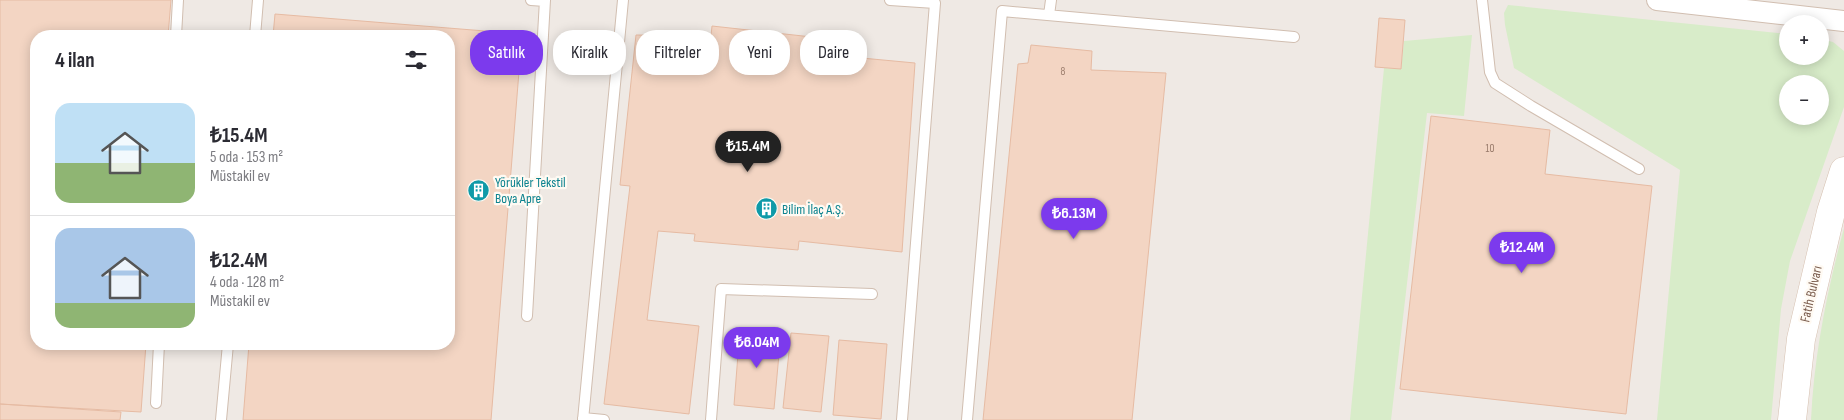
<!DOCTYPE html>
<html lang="tr">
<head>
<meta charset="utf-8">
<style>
  body { margin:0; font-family:"Sofia Sans Condensed",sans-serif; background:#f7f7f7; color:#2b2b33; height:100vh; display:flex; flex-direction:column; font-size:19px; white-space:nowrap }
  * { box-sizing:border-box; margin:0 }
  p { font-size:16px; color:#7c7c81 }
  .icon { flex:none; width:28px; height:28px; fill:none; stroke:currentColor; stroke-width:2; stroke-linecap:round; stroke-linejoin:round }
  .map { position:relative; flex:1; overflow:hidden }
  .sheet { position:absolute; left:30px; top:30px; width:425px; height:320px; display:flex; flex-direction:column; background:#fff; border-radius:20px; box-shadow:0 2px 12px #0003 }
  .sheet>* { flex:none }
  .guide { position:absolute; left:470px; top:30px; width:475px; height:45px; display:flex; gap:10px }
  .buttons { position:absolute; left:1779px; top:15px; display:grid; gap:10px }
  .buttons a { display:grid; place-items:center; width:50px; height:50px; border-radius:50%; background:#fff; box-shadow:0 2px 12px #0003; font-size:25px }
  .price { position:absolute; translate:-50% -42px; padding:0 11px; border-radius:18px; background:#7c3aed; color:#fff; font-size:16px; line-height:32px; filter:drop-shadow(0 1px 2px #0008) }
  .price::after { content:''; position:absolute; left:50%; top:30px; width:15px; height:11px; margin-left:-8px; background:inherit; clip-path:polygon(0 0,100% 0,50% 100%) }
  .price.selected { background:#222; color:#fff }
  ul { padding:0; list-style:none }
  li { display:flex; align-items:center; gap:15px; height:125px; padding:0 25px }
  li+li { border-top:1px solid #e1e1e2 }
  li span { display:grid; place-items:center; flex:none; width:140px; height:100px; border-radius:15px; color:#555 }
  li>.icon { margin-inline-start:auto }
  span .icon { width:60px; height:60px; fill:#fffc; stroke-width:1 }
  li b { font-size:21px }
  h2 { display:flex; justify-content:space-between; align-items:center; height:60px; padding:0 25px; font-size:21px }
  .chip { padding:0 18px; border-radius:20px; background:#fff; box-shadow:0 2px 12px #0003; font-size:18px; line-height:45px }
  .chip.selected { background:#7c3aed; color:#fff }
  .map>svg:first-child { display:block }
</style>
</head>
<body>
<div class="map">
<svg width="1844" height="420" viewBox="0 0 1844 420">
  <rect width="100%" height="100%" fill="#fdf6ec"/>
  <path fill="#efe9e4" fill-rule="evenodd" d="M0 0H1844V420H0ZM1788 24H1820V56H1788ZM36 36H449V344H36ZM1788 84H1820V116H1788Z"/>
  <path fill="#d8ecc9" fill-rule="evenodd" d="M1508 5 1787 34 1788 56H1820V39L1833 42 1844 51V107L1790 261 1781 309 1771 420H1657L1680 170 1514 68 1505 25 1504 13ZM1788 84H1820V116H1788Z
    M1472 35 1464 116 1427 113 1391 420H1350L1384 68 1401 69 1404 41Z
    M1844 228V420H1811C1814 355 1827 291 1844 228Z"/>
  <path fill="#f3d5c3" stroke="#e6bba3" d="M0 0H171L168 36H36V344H146L141 412 0 404Z
    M275 14 522 34 491 420H243L249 344H449V36H273Z
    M1379 18 1405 20 1401 69 1375 67Z
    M712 26 821 38 819 54 915 63 902 252 799 241 798 250 694 241 695 234 658 231 647 320 699 326 689 414 604 404 630 186 620 185 636 35 711 36Z
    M1031 45 1092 51 1091 70 1166 73 1132 420H983L1018 64 1028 63Z
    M1431 116 1550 130 1545 174 1652 186 1626 414 1400 389Z
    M740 329 781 332 774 409 734 405Z
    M791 333 829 336 821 412 783 408Z
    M839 340 887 344 881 419 833 415Z
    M0 404 121 412 120 420H0Z"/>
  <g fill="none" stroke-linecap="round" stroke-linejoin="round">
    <defs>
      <path id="lane" d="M531 0 545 1
        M890 0 935 3 902 420
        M1482 0 1490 72 1495 83 1531 106 1639 169
        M1049 15 1051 0
        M176 36 178 0
        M255 36 258 0
        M527 316 545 0
        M156 403 159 344
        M583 418 604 420
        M221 420 228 344
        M583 420 623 0
        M711 420 721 289 872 294
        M967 420 1002 11 1294 37"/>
      <path id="street" d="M1657 0 1844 21"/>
      <path id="secondary" d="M1792 420 1801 339 1831 212 1844 171"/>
    </defs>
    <use href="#lane" stroke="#d1beb0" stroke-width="12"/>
    <use href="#street" stroke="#d1beb0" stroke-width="22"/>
    <use href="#secondary" stroke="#d6c0b0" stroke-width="29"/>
    <use href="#lane" stroke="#fff" stroke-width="10"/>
    <use href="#street" stroke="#fff" stroke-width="20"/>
    <use href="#secondary" stroke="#fff" stroke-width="28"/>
  </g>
  <defs>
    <symbol id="building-disc" viewBox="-11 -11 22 22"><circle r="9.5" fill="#0f9aa8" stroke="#fffaf3"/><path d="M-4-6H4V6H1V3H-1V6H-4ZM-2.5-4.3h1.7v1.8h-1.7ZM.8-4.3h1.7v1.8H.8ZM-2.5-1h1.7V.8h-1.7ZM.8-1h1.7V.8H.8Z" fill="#fff"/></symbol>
  </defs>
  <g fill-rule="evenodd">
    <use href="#building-disc" x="466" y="178" width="25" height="25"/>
    <use href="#building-disc" x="754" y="196" width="25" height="25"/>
  </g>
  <g text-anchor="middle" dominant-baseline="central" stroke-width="4.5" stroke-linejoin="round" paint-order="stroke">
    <g font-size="11" fill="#987a6a">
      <text x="1063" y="71">8</text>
      <text x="1490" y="148">10</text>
    </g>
    <g font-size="14" fill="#0d838f" stroke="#fffaf3" text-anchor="start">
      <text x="495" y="182">Yörükler Tekstil<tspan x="495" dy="16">Boya Apre</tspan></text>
      <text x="782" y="209">Bilim İlaç A.Ş.</text>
    </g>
    <g font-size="14" fill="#7a5c4d" stroke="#fffaf3">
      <text transform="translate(1811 294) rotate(-77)">Fatih Bulvarı</text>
    </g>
  </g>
</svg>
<div class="buttons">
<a>+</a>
<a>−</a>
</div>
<b class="price selected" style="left:748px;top:173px">₺15.4M</b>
<b class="price" style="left:1074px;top:240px">₺6.13M</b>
<b class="price" style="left:1522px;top:274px">₺12.4M</b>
<b class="price" style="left:757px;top:369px">₺6.04M</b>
<div class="guide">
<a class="chip selected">Satılık</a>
<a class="chip">Kiralık</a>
<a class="chip">Filtreler</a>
<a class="chip">Yeni</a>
<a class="chip">Daire</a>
</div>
<section class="sheet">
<h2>4 ilan<svg class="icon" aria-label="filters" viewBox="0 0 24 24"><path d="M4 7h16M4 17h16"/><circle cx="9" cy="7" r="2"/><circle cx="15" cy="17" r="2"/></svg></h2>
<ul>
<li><span style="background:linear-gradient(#bfe0f5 60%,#8fb573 0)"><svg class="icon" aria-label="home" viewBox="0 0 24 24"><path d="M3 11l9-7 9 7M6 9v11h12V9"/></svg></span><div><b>₺15.4M</b><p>5 oda · 153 m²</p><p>Müstakil ev</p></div></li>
<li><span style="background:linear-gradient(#a9c7e8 75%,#8fb573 0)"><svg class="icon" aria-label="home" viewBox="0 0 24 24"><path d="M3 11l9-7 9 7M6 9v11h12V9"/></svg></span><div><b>₺12.4M</b><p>4 oda · 128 m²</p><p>Müstakil ev</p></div></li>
</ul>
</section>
</div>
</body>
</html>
